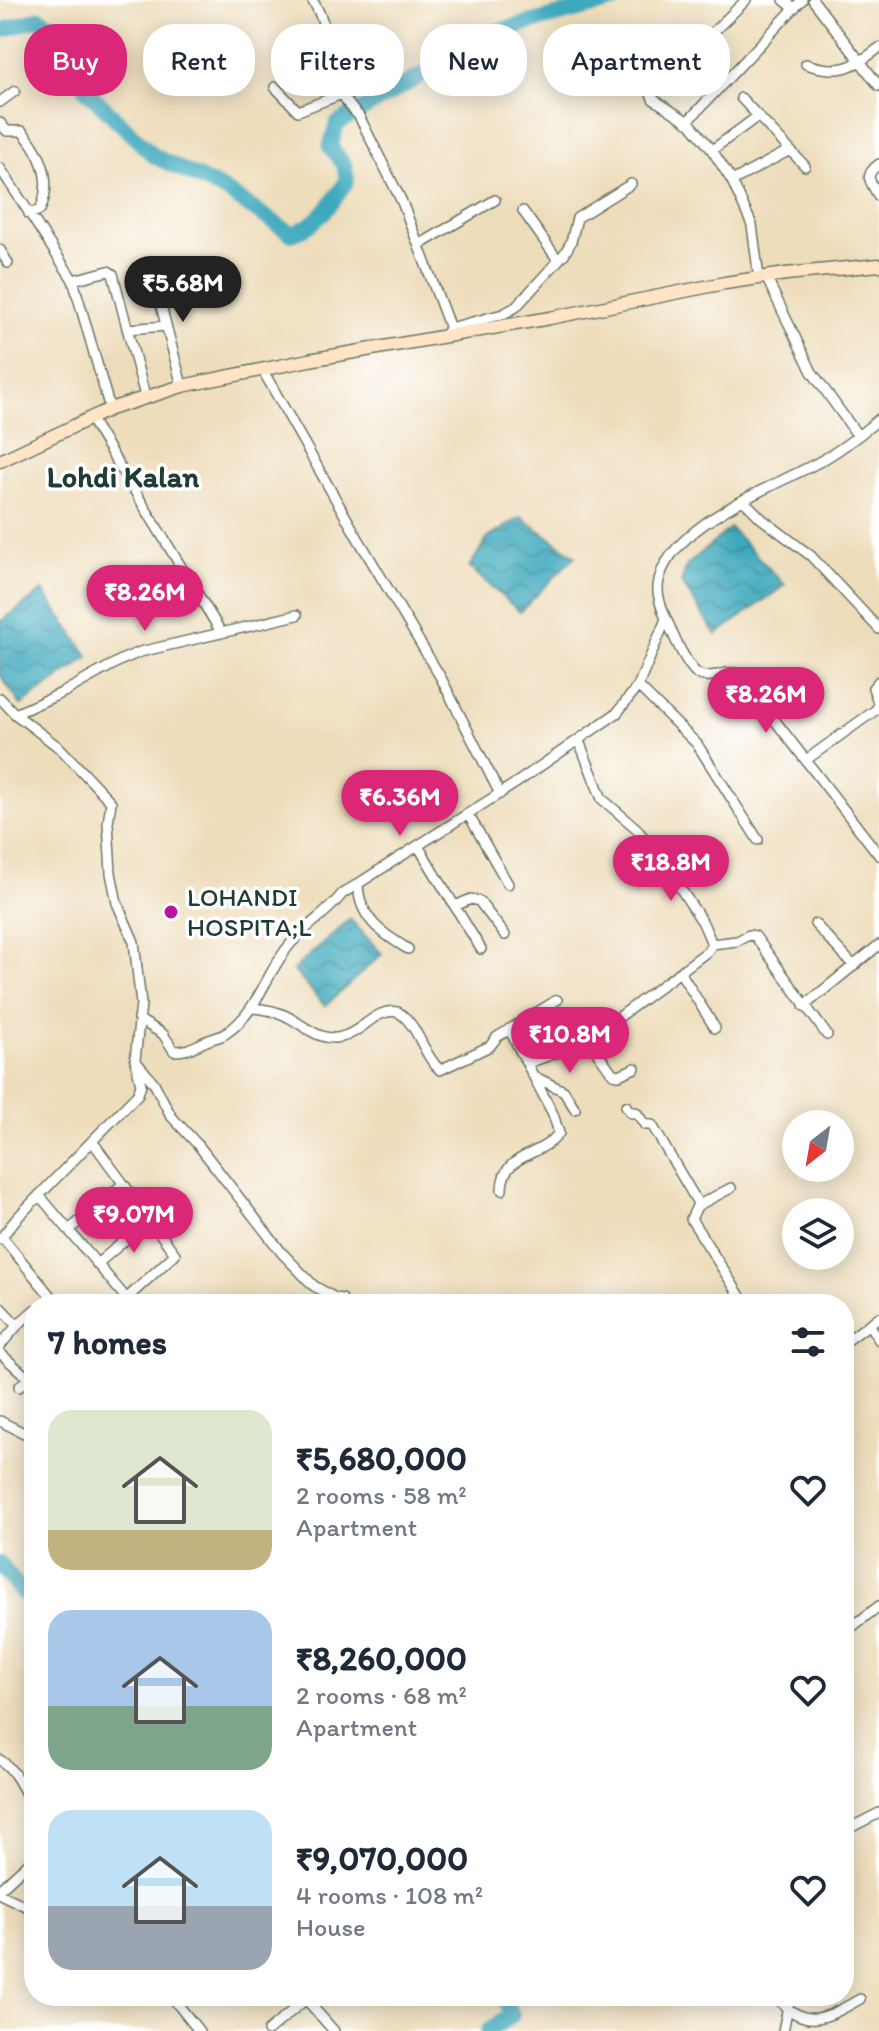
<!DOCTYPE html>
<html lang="en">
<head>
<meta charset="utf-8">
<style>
  body { margin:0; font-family:Itim,sans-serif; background:#f2f2f3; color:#1f2937; height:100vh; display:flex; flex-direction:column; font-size:30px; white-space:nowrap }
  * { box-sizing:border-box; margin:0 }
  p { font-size:26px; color:#747a83 }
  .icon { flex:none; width:44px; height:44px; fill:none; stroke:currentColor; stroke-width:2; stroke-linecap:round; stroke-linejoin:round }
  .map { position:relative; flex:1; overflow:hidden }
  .side { position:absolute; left:24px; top:1294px; width:830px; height:712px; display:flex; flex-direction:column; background:#fff; border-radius:32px; box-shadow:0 4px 20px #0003 }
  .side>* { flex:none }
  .banner { position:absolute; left:24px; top:24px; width:832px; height:72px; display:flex; gap:16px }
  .needle { width:52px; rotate:211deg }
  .fabs { position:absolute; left:782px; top:1110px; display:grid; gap:16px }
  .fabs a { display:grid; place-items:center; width:72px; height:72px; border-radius:50%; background:#fff; box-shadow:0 4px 20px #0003; font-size:40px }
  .price { position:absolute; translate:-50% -68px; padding:0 18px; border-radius:28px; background:#db2777; color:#fff; font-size:26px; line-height:52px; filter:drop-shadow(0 2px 4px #0008) }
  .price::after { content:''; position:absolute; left:50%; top:48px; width:24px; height:18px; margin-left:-12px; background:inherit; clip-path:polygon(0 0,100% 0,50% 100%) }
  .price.active { background:#222; color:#fff }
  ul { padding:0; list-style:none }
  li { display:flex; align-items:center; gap:24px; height:200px; padding:0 24px }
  li span { display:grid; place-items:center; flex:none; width:224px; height:160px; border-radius:24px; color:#555 }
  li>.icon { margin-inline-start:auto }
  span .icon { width:96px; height:96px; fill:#fffc; stroke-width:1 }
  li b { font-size:34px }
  h2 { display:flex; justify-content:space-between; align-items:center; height:96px; padding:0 24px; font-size:34px }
  .chip { padding:0 28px; border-radius:32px; background:#fff; box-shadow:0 4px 20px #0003; font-size:28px; line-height:72px }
  .chip.active { background:#db2777; color:#fff }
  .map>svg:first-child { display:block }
</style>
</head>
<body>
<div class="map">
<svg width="879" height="2031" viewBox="0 0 879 2031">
  <defs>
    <pattern id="water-waves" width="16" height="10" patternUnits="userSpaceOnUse" patternTransform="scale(2)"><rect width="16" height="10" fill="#3da9bd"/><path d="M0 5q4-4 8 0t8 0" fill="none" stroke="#338b9a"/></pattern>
  </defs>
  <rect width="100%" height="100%" fill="#fff"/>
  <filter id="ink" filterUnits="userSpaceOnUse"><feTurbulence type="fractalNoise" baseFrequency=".0125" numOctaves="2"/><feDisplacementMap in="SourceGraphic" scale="16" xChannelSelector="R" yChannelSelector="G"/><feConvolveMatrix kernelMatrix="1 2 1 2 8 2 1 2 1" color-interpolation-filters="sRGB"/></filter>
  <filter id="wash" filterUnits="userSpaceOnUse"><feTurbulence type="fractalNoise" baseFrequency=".006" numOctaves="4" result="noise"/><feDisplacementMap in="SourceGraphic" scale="32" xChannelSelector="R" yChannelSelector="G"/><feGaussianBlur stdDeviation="1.8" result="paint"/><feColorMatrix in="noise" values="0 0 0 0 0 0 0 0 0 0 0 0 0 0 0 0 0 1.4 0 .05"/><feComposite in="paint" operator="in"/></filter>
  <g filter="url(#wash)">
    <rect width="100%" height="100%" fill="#edb"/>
    <path fill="url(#water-waves)" stroke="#2e7378" stroke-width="2" d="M521 517 575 556 520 612 469 567 488 538Z
      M730 528 785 585 716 635 681 582 687 565Z
      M43 591 89 657 21 705 0 675V622Z
      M350 919 382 954 325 1006 293 970Z"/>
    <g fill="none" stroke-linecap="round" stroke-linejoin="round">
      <path stroke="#3da9bd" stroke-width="16" d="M0 31 40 18 73 38 85 89 154 156 226 191 292 234C318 225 333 203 347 180L344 164 330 147 337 124 498 31 617 0
        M0 1564 28 1599 34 1615
        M488 2031 512 2015 503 1996"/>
    </g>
  </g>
  <g filter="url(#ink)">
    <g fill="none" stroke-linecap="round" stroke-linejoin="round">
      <defs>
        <path id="street" d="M312 0C337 36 324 85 359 116L402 202 450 328 442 338
          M784 0 794 8
          M813 0 879 86
          M806 64C839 75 853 68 879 48
          M615 66 651 93 653 99 690 123 712 150 732 181 752 225 759 278
          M275 87 298 111 342 94
          M651 93 746 0
          M741 98 805 166
          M0 102 15 91
          M687 122 802 0
          M0 123 7 131H22C42 154 53 181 40 210L29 214
          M712 150 758 116
          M879 164C862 177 871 181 879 197
          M0 168 73 280 110 409
          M732 181 790 150
          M523 211 558 260
          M419 245 495 200
          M0 250 8 263
          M152 271 182 386
          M766 277 812 372 858 436
          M73 280 108 271 113 274 145 396
          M161 304 197 294
          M450 328 503 314 516 307 565 253 571 242 577 218 631 184
          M127 329 166 326
          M262 369 356 535 441 678 500 794
          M90 418 221 632
          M879 419C860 435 841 450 819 462 775 486 664 527 658 586 657 599 664 615 670 627 674 638 689 669 698 674 709 681 726 669 739 674L879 855
          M743 500 762 519 811 556 879 629
          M638 686 697 744 758 840
          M0 698 15 714 61 749 111 802 108 823 111 873 117 903 134 942 141 1004 135 1060 141 1084 138 1094 17 1218 0 1239
          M15 714 64 692 121 660 140 652 297 615
          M579 741 602 799 636 828 671 874 703 923 712 944 708 951 587 1041
          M806 760 877 709 878 702 873 688 879 681
          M468 814 508 884
          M418 846 481 949
          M358 884C359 918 381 933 408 949
          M455 906 471 899 479 901 505 935
          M815 924 854 966
          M712 944 737 941 749 935 755 936 827 1035
          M680 972 715 1028
          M804 1006 879 945
          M253 1008C264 1009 273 1010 284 1015 302 1023 320 1043 341 1037 362 1033 376 1007 398 1012 419 1025 422 1054 440 1070L490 1046 497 1037 557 1000
          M138 1019 163 1034 174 1051C187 1051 191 1048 202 1043 209 1039 218 1038 225 1034 260 1011 266 970 293 941 309 923 327 914 342 894L516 783 617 713 638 686 666 619
          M137 1063 154 1083 171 1116 199 1146 282 1253 314 1286 335 1298 342 1299 343 1304
          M528 1063 589 1041 613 1074 619 1075 635 1068
          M535 1077 564 1091 575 1109
          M626 1106 631 1113 636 1112 645 1125H652L699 1205
          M92 1141 175 1254 125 1300
          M731 1188 697 1206 691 1219 745 1304
          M502 1190C502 1152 541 1158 559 1133L553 1114 509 1029
          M39 1195 131 1304
          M69 1230 123 1184
          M2 1237 57 1304
          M97 1264 149 1220
          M0 1307 17 1325
          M869 1324 879 1340
          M844 1343 879 1317
          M0 1346C10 1333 21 1321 34 1310
          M0 1353 28 1378 19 1387
          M0 1421 34 1438
          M844 1633 879 1606
          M0 1760C17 1771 25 1793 34 1810
          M844 1831 879 1813
          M0 1889 34 1858
          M0 1894 34 1910
          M171 1996 199 2031
          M303 1996 334 2031
          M775 1996C805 2031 825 2019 860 1999
          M268 2031 306 1999
          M783 2031 790 1996"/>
        <path id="secondary" d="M0 461 110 409 182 386 309 360 550 318 725 283 786 274 879 265"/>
      </defs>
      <use href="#street" stroke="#677563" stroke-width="12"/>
      <use href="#secondary" stroke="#677563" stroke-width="15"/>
      <use href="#street" stroke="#fff" stroke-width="9"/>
      <use href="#secondary" stroke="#ffe4c6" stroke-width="12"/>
    </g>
  </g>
  <circle fill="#b5179e" stroke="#fff" stroke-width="3" cx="171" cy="912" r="8"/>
  <g text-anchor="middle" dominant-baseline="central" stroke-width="7" stroke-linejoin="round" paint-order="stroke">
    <g font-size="26" fill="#1f3d34" stroke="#fff" text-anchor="start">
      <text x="187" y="897">LOHANDI<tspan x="187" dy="30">HOSPITA;L</tspan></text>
    </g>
    <g font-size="30" font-weight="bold" fill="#1f3d34" stroke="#fff">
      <text x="123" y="476">Lohdi Kalan</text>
    </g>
  </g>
</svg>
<div class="fabs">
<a><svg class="needle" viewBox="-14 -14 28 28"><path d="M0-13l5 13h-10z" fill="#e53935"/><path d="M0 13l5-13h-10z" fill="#747a83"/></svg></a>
<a><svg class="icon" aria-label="layers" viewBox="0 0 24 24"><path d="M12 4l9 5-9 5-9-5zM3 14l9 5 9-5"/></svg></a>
</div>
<b class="price active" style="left:183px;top:324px">₹5.68M</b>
<b class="price" style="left:145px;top:633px">₹8.26M</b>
<b class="price" style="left:766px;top:735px">₹8.26M</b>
<b class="price" style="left:400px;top:838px">₹6.36M</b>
<b class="price" style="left:671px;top:903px">₹18.8M</b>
<b class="price" style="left:570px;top:1075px">₹10.8M</b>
<b class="price" style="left:134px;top:1255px">₹9.07M</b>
<div class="banner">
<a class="chip active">Buy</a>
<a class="chip">Rent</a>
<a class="chip">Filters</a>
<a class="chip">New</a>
<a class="chip">Apartment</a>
</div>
<section class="side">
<h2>7 homes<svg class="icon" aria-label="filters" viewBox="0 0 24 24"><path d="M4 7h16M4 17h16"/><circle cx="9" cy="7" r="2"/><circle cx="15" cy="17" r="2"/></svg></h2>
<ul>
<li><span style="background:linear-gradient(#dfe7d0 75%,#c2b280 0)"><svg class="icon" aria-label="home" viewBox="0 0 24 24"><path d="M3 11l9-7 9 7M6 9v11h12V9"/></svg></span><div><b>₹5,680,000</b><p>2 rooms · 58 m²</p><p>Apartment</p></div><svg class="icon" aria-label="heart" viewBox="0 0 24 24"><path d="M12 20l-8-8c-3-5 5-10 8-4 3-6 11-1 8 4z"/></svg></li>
<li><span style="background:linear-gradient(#a9c7e8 60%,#7fa58c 0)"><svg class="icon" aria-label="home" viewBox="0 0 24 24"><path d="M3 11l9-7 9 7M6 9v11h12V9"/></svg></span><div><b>₹8,260,000</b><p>2 rooms · 68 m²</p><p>Apartment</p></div><svg class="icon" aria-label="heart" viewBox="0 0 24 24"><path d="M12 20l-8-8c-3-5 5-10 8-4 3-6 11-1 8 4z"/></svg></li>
<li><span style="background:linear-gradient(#bfe0f5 60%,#9aa5b1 0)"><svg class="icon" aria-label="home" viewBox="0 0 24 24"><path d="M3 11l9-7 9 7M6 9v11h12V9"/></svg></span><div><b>₹9,070,000</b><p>4 rooms · 108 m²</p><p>House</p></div><svg class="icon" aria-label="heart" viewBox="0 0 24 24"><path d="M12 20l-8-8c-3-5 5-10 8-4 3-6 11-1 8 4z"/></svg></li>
</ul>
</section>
</div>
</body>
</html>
